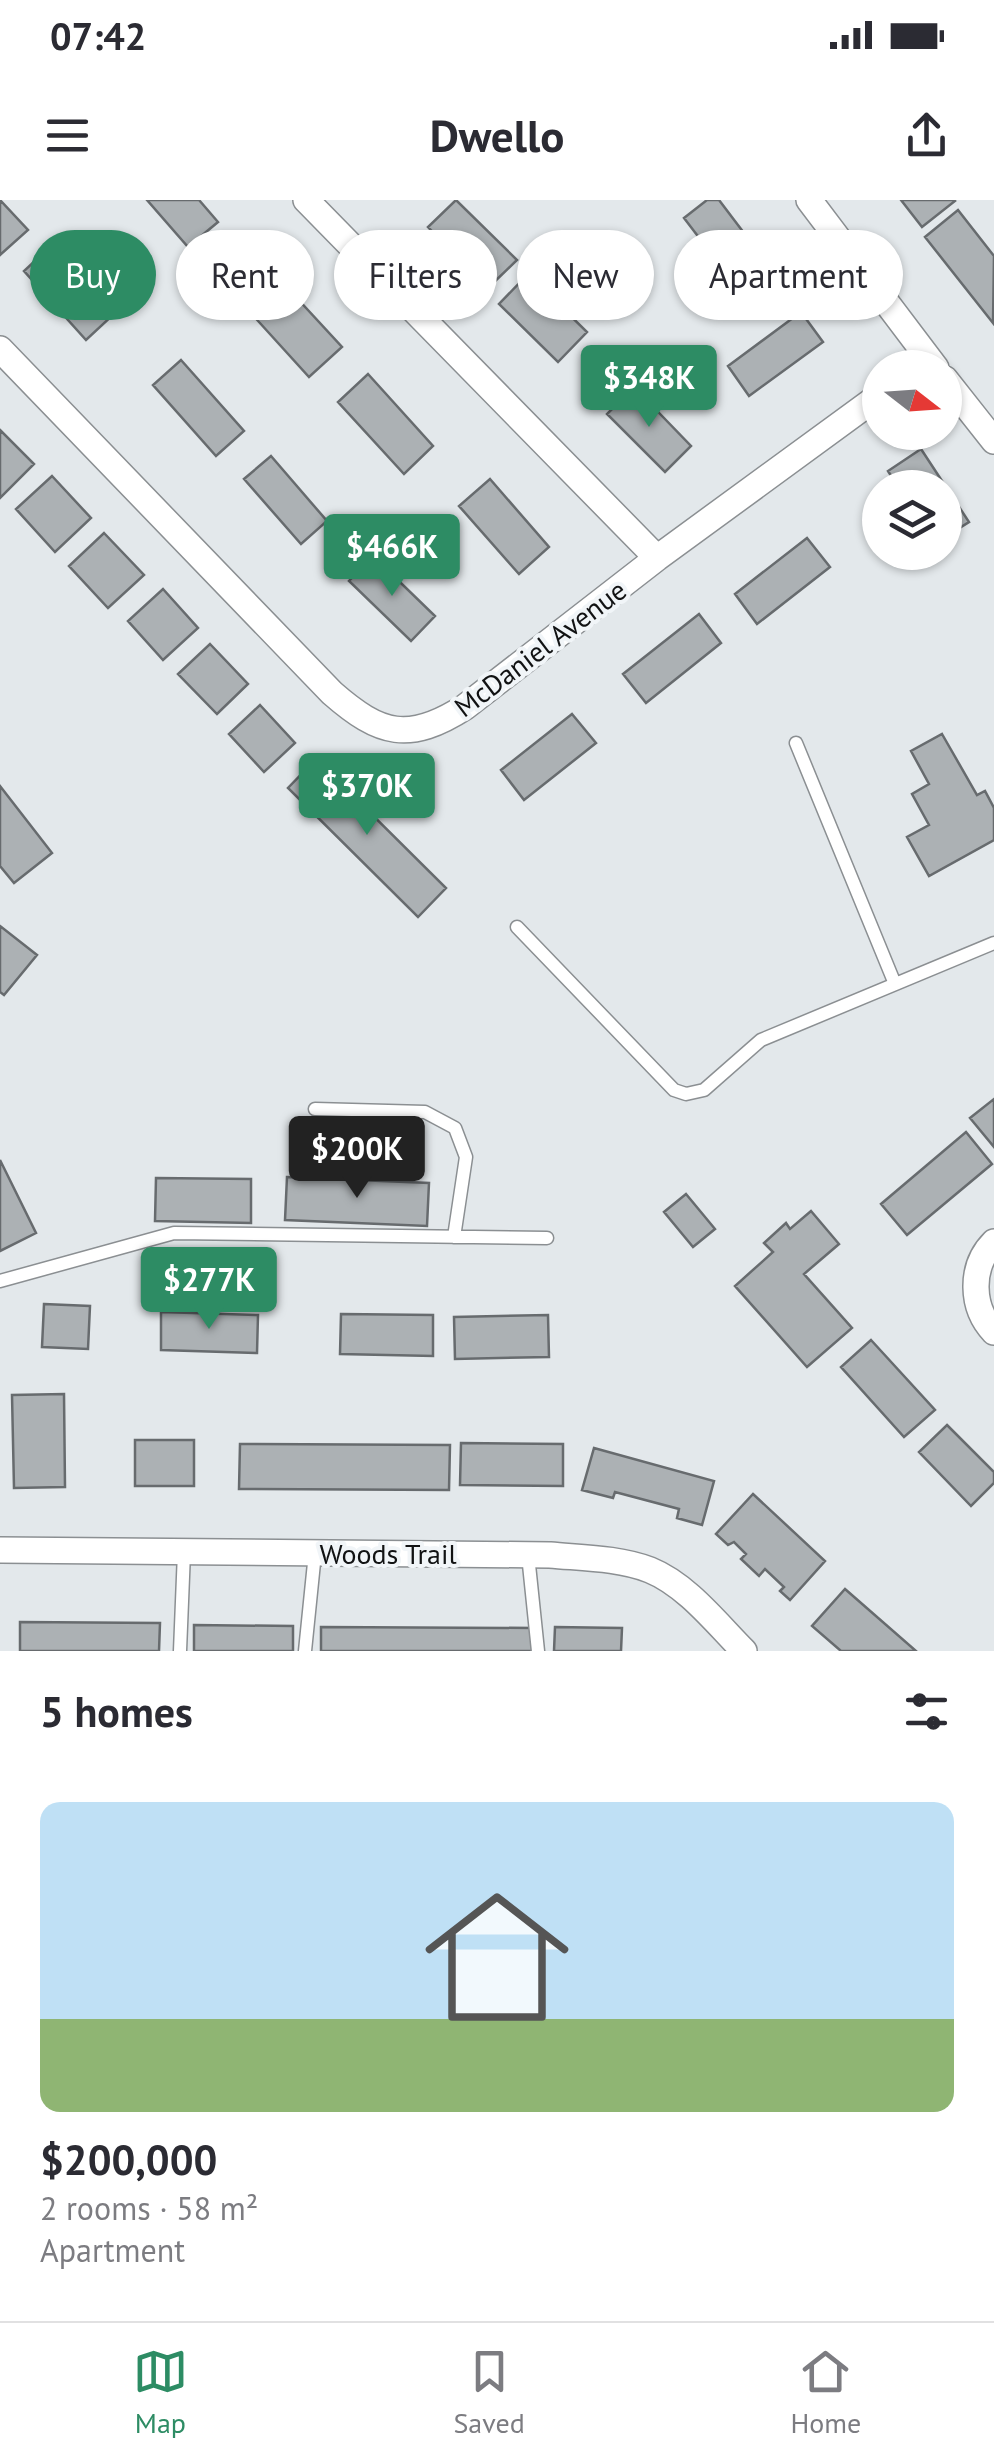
<!DOCTYPE html>
<html lang="en">
<head>
<meta charset="utf-8">
<style>
  body { margin:0; font-family:"PT Sans",sans-serif; background:#f7f7f7; color:#2b2b33; height:100vh; display:flex; flex-direction:column; font-size:38px; white-space:nowrap }
  * { box-sizing:border-box; margin:0 }
  p { font-size:32px; color:#7c7c81 }
  .icon { flex:none; width:55px; height:55px; fill:none; stroke:currentColor; stroke-width:2; stroke-linecap:round; stroke-linejoin:round }
  .map { position:relative; height:1451px; overflow:hidden }
  .panel { display:flex; flex-direction:column; background:#fff; flex:1 }
  .panel>* { flex:none }
  .top-card { position:absolute; left:30px; top:30px; width:935px; height:90px; display:flex; gap:20px }
  .needle { width:65px; rotate:107deg }
  .buttons { position:absolute; left:862px; top:150px; display:grid; gap:20px }
  .buttons a { display:grid; place-items:center; width:100px; height:100px; border-radius:50%; background:#fff; box-shadow:0 2px 8px #0004; font-size:50px }
  .price { position:absolute; translate:-50% -85px; padding:0 22px; border-radius:10px; background:#2d8c64; color:#fff; font-size:32px; line-height:65px; filter:drop-shadow(0 2px 5px #0008) }
  .price::after { content:''; position:absolute; left:50%; top:60px; width:30px; height:22px; margin-left:-15px; background:inherit; clip-path:polygon(0 0,100% 0,50% 100%) }
  .price.active { background:#222; color:#fff }
  ul { padding:0; list-style:none }
  li { display:grid; align-content:center; gap:20px; height:530px; padding:0 40px }
  li span { display:grid; place-items:center; height:310px; border-radius:20px; color:#555 }
  li>.icon { margin-inline-start:auto }
  span .icon { width:180px; height:180px; fill:#fffc; stroke-width:1 }
  li b { font-size:42px }
  h2 { display:flex; justify-content:space-between; align-items:center; height:120px; padding:0 40px; font-size:42px }
  .chip { padding:0 35px; border-radius:45px; background:#fff; box-shadow:0 2px 8px #0004; font-size:35px; line-height:90px }
  .chip.active { background:#2d8c64; color:#fff }
  .status { display:flex; justify-content:space-between; align-items:center; height:70px; padding:0 50px; background:#fff; direction:ltr }
  .status svg { height:28px; fill:currentColor }
  header { display:flex; justify-content:space-between; align-items:center; height:130px; padding:0 40px; background:#fff; font-size:45px; font-weight:600 }
  .tab-bar { display:flex; justify-content:space-around; align-items:center; height:140px; border-top:2px solid #e1e1e2; background:#fff; font-size:28px; color:#7c7c81 }
  .tab-bar a { display:grid; justify-items:center; gap:5px }
  .tab-bar .active { color:#2d8c64 }
  .map>svg:first-child { display:block }
</style>
</head>
<body>
<div class="status"><b>07:42</b><svg viewBox="0 0 49 12"><path d="M0 12V9h3v3zM5 12V6h3v6zM10 12V3h3v9zM15 12V0h3v12zM26 1h20v11H26zM47 4h2v5h-2z"/></svg></div>
<header><svg class="icon" aria-label="menu" viewBox="0 0 24 24"><path d="M4 6h16M4 12h16M4 18h16"/></svg>Dwello<svg class="icon" aria-label="share" viewBox="0 0 24 24"><path d="M12 15V3M7 8l5-5 5 5M5 13v7h14v-7"/></svg></header>
<div class="map">
<svg width="994" height="1451" viewBox="0 0 994 1451">
  <rect width="100%" height="100%" fill="#e3e8eb"/>
  <path fill="#acb1b4" stroke="#676b6e" stroke-width="2.5" d="M0 0 28 30 0 55Z
    M147 0H199L218 22 188 47Z
    M456 0 517 60 487 89 428 27Z
    M707 0H719L769 66 739 90 684 18Z
    M901 0H954L955 1 922 27Z
    M958 10 994 56 993 123 925 37Z
    M52 45 114 114 86 140 24 71Z
    M271 70 342 147 309 177 239 100Z
    M528 74 587 132 558 162 499 104Z
    M801 112 823 142 749 196 728 166Z
    M181 160 244 231 216 256 153 185Z
    M368 174 433 246 404 274 338 202Z
    M634 187 691 246 665 272 607 214Z
    M0 230 34 264 0 298Z
    M921 249 969 322 945 337V288H899L888 271Z
    M271 256 327 321 301 344 244 279Z
    M52 276 91 318 55 352 16 309Z
    M490 279 549 347 519 374 459 306Z
    M104 333 144 375 108 408 69 366Z
    M807 338 830 367 757 424 735 394Z
    M373 356 435 416 411 441 349 381Z
    M163 389 198 428 163 460 128 421Z
    M699 414 721 443 646 503 623 474Z
    M210 444 248 484 217 514 178 474Z
    M260 505 295 543 264 572 229 534Z
    M572 514 596 543 524 600 501 570Z
    M942 534 977 595 985 591 994 608V640L929 676 907 637 929 625 912 594 929 584 911 551Z
    M316 559 446 688 418 717 288 588Z
    M0 586 52 653 14 683 0 666Z
    M0 726 37 755 4 795 0 792Z
    M994 899V947L970 918Z
    M966 932 992 964 907 1035 881 1004Z
    M0 960 36 1033 0 1051Z
    M287 977 429 983 427 1026 285 1020Z
    M156 978 251 979V1023L155 1021Z
    M686 994 715 1029 693 1047 664 1012Z
    M811 1011 839 1044 804 1074 852 1128 807 1167 735 1086 773 1052 764 1043 786 1023 790 1029Z
    M44 1104 90 1106 88 1149 42 1147Z
    M161 1112 258 1115 257 1153 161 1150Z
    M341 1114 433 1115V1156L340 1154Z
    M548 1115 549 1157 455 1159 454 1117Z
    M871 1140 935 1210 904 1237 841 1167Z
    M64 1194 65 1287 14 1288 12 1195Z
    M947 1225 994 1272V1283L971 1306 919 1252Z
    M135 1240H194V1286H135Z
    M461 1243 563 1244V1286L460 1285Z
    M240 1244 450 1245 449 1290 239 1289Z
    M594 1248 714 1281 702 1325 677 1318 679 1309 615 1292 613 1298 582 1290Z
    M753 1294 825 1361 790 1400 780 1391 784 1387 765 1369 759 1376 741 1359 746 1354 734 1342 728 1345 716 1334Z
    M845 1389 916 1451H841L812 1426Z
    M20 1422 160 1423 159 1451H20Z
    M194 1425 293 1426V1451H194Z
    M321 1427 535 1428V1451H321Z
    M555 1427 622 1428 621 1451H554Z"/>
  <g fill="none" stroke-linecap="round" stroke-linejoin="round">
    <defs>
      <path id="lane" d="M796 543 895 784
        M517 727 674 890 686 894 704 890 761 840 994 743
        M315 909 425 912 455 928 466 957 454 1037
        M0 1081 174 1033 547 1038
        M528 1355 538 1451
        M180 1451 184 1352
        M305 1451 315 1353"/>
      <path id="street" d="M306 0 657 358
        M809 0 936 168
        M0 149 332 493C380 535 409 543 465 507L657 358 880 195
        M945 179 994 241
        M994 1042C969 1067 971 1108 994 1132
        M0 1350 550 1355C582 1358 619 1358 650 1370 687 1385 717 1424 744 1451"/>
    </defs>
    <use href="#lane" stroke="#8b8f92" stroke-width="15"/>
    <use href="#street" stroke="#8b8f92" stroke-width="28"/>
    <use href="#lane" stroke="#fff" stroke-width="12"/>
    <use href="#street" stroke="#fff" stroke-width="25"/>
  </g>
  <g text-anchor="middle" dominant-baseline="central" stroke-width="8" stroke-linejoin="round" paint-order="stroke">
    <g font-size="28" fill="#111213" stroke="#f1f5f8">
      <text transform="translate(540 448) rotate(-37)">McDaniel Avenue</text>
      <text x="388" y="1353">Woods Trail</text>
    </g>
  </g>
</svg>
<div class="buttons">
<a><svg class="needle" viewBox="-14 -14 28 28"><path d="M0-13l5 13h-10z" fill="#e53935"/><path d="M0 13l5-13h-10z" fill="#7c7c81"/></svg></a>
<a><svg class="icon" aria-label="layers" viewBox="0 0 24 24"><path d="M12 4l9 5-9 5-9-5zM3 14l9 5 9-5"/></svg></a>
</div>
<b class="price" style="left:649px;top:230px">$348K</b>
<b class="price" style="left:392px;top:399px">$466K</b>
<b class="price" style="left:367px;top:638px">$370K</b>
<b class="price active" style="left:357px;top:1001px">$200K</b>
<b class="price" style="left:209px;top:1132px">$277K</b>
<div class="top-card">
<a class="chip active">Buy</a>
<a class="chip">Rent</a>
<a class="chip">Filters</a>
<a class="chip">New</a>
<a class="chip">Apartment</a>
</div>
</div>
<section class="panel">
<h2>5 homes<svg class="icon" aria-label="filters" viewBox="0 0 24 24"><path d="M4 7h16M4 17h16"/><circle cx="9" cy="7" r="2"/><circle cx="15" cy="17" r="2"/></svg></h2>
<ul>
<li><span style="background:linear-gradient(#bfe0f5 70%,#8fb573 0)"><svg class="icon" aria-label="home" viewBox="0 0 24 24"><path d="M3 11l9-7 9 7M6 9v11h12V9"/></svg></span><div><b>$200,000</b><p>2 rooms · 58 m²</p><p>Apartment</p></div></li>
</ul>
</section>
<nav class="tab-bar">
<a class="active"><svg class="icon" aria-label="map" viewBox="0 0 24 24"><path d="M3 6l6-2 6 2 6-2v14l-6 2-6-2-6 2zM9 4v14M15 6v14"/></svg>Map</a>
<a><svg class="icon" aria-label="saved" viewBox="0 0 24 24"><path d="M7 4h10v16l-5-4-5 4z"/></svg>Saved</a>
<a><svg class="icon" aria-label="home" viewBox="0 0 24 24"><path d="M3 11l9-7 9 7M6 9v11h12V9"/></svg>Home</a>
</nav>
</body>
</html>
